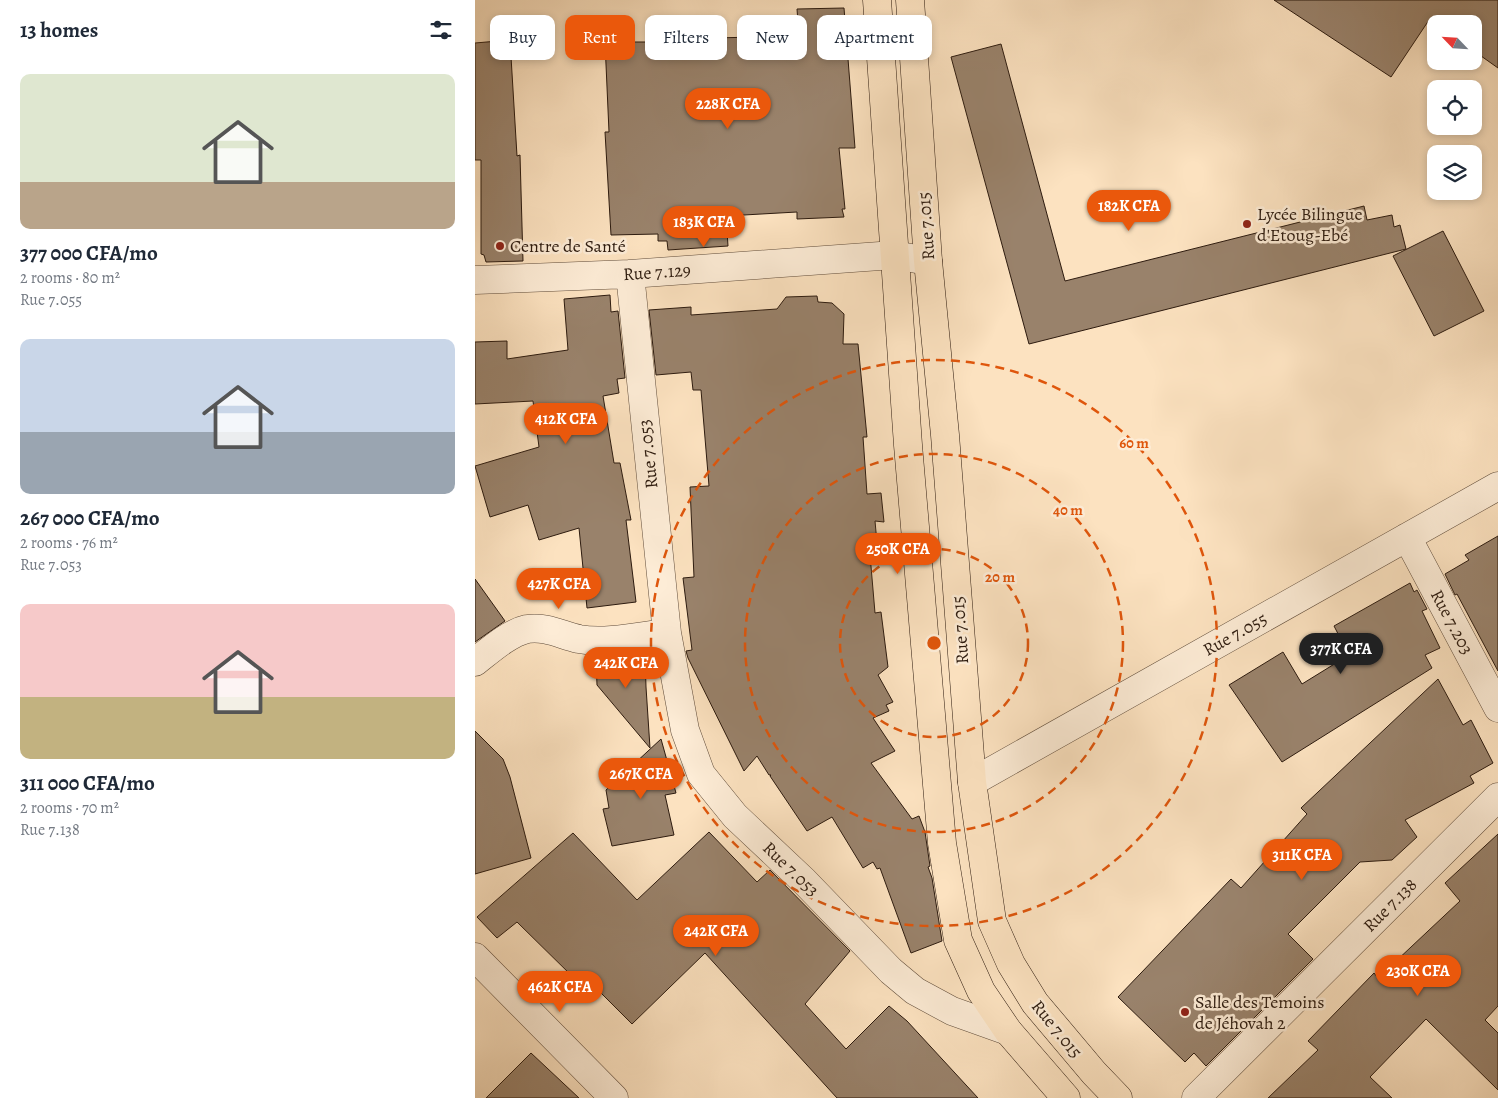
<!DOCTYPE html>
<html lang="en">
<head>
<meta charset="utf-8">
<style>
  body { margin:0; font-family:Alegreya,serif; background:#f6f6f7; color:#1f2937; height:100vh; display:flex; flex-direction:column; font-size:19px; white-space:nowrap }
  * { box-sizing:border-box; margin:0 }
  p { font-size:16px; color:#747a83 }
  .icon { flex:none; width:28px; height:28px; fill:none; stroke:currentColor; stroke-width:2; stroke-linecap:round; stroke-linejoin:round }
  .map { position:relative; flex:1; overflow:hidden }
  .side { display:flex; flex-direction:column; background:#fff; width:475px }
  .side>* { flex:none }
  .top-card { position:absolute; left:15px; top:15px; width:475px; height:45px; display:flex; gap:10px }
  .needle { width:32px; rotate:295deg }
  .fabs { position:absolute; left:952px; top:15px; display:grid; gap:10px }
  .fabs a { display:grid; place-items:center; width:55px; height:55px; border-radius:10px; background:#fff; box-shadow:0 2px 8px #0003; font-size:25px }
  .price { position:absolute; translate:-50% -42px; padding:0 11px; border-radius:18px; background:#ea580c; color:#fff; font-size:16px; line-height:32px; filter:drop-shadow(0 1px 2px #0008) }
  .price::after { content:''; position:absolute; left:50%; top:30px; width:15px; height:11px; margin-left:-8px; background:inherit; clip-path:polygon(0 0,100% 0,50% 100%) }
  .price.on { background:#222; color:#fff }
  ul { padding:0; list-style:none }
  li { display:grid; align-content:center; gap:10px; height:265px; padding:0 20px }
  li span { display:grid; place-items:center; height:155px; border-radius:10px; color:#555 }
  li>.icon { margin-inline-start:auto }
  span .icon { width:90px; height:90px; fill:#fffc; stroke-width:1 }
  li b { font-size:21px }
  h2 { display:flex; justify-content:space-between; align-items:center; height:60px; padding:0 20px; font-size:21px }
  .pill { padding:0 18px; border-radius:10px; background:#fff; box-shadow:0 2px 8px #0003; font-size:18px; line-height:45px }
  .pill.on { background:#ea580c; color:#fff }
  main { display:flex; flex:1; min-height:0 }
  .map>svg:first-child { display:block }
</style>
</head>
<body>
<main>
<section class="side">
<h2>13 homes<svg class="icon" aria-label="filters" viewBox="0 0 24 24"><path d="M4 7h16M4 17h16"/><circle cx="9" cy="7" r="2"/><circle cx="15" cy="17" r="2"/></svg></h2>
<ul>
<li><span style="background:linear-gradient(#dfe7d0 70%,#b9a48a 0)"><svg class="icon" aria-label="home" viewBox="0 0 24 24"><path d="M3 11l9-7 9 7M6 9v11h12V9"/></svg></span><div><b>377 000 CFA/mo</b><p>2 rooms · 80 m²</p><p>Rue 7.055</p></div></li>
<li><span style="background:linear-gradient(#c9d6e8 60%,#9aa5b1 0)"><svg class="icon" aria-label="home" viewBox="0 0 24 24"><path d="M3 11l9-7 9 7M6 9v11h12V9"/></svg></span><div><b>267 000 CFA/mo</b><p>2 rooms · 76 m²</p><p>Rue 7.053</p></div></li>
<li><span style="background:linear-gradient(#f6c9c9 60%,#c2b280 0)"><svg class="icon" aria-label="home" viewBox="0 0 24 24"><path d="M3 11l9-7 9 7M6 9v11h12V9"/></svg></span><div><b>311 000 CFA/mo</b><p>2 rooms · 70 m²</p><p>Rue 7.138</p></div></li>
</ul>
</section>
<div class="map">
<svg width="1023" height="1098" viewBox="0 0 1023 1098">
  <rect width="100%" height="100%" fill="#fce2c0"/>
  <filter id="stains"><feTurbulence type="fractalNoise" baseFrequency=".004" numOctaves="4"/><feColorMatrix values="0 0 0 0 .2 0 0 0 0 .09 0 0 0 0 .02 0 0 0 .5 -.17"/></filter>
  <radialGradient id="worn" r=".72"><stop offset=".6" stop-color="#630" stop-opacity="0"/><stop offset="1" stop-color="#630" stop-opacity=".3"/></radialGradient>
  <path fill="#99826b" stroke="#2d1b0f" d="M799 0H1023V68L999 51V24H961V25L954 20 916 77Z
    M369 8 380 148H364L370 209H367L369 217 322 219V212L251 216 253 246 193 250 192 241H183V234L136 235 130 132H134L130 42H238V38L324 36 322 9Z
    M35 40 42 156 45 155 48 261 11 262 9 255 6 254V160H0V43Z
    M526 44 590 281 889 206 892 220 917 215 919 227 925 225 931 249 554 344 476 57Z
    M968 231 1009 311 959 336 918 256Z
    M135 295 136 312 143 311 150 378 142 379 144 393 128 396 139 463H145L156 520H151L161 602 112 608 104 528 64 540 53 505 15 517 0 466 64 447 58 401 0 404V342L32 341V359L93 350 89 299Z
    M342 296 343 302 357 303 369 314 368 344H383L392 437H388L392 494 406 493 409 522 400 521 402 543H394L400 613 406 612 413 667 403 675 418 702 411 705 414 711 398 718 420 751 396 763 437 819 444 816 450 832 455 866 453 867 457 878 467 941 436 953 405 868 402 869 398 862 388 868 357 817 332 831 295 776 296 775H294L282 756 269 771 213 658 211 651 217 650 208 578 219 577 215 487 234 486 226 390H218L216 372 181 375 174 310 216 307V315L302 309 311 297Z
    M1023 536V671L982 594 980 595 970 574 994 560 990 555Z
    M0 579 30 621 0 642Z
    M935 583 939 592 942 590 952 609 947 611 965 648 950 655 957 668 807 762 754 685 808 652 827 684 874 655 859 626Z
    M170 655 171 687 175 748 122 685 121 658Z
    M963 679 988 725 996 720 1018 763 995 776 999 783 930 820 942 837 917 860 885 862 813 934 838 959 731 1066 719 1053 710 1062 643 997 756 879 766 888 832 814 826 808Z
    M0 731 28 759 35 777 56 858 0 874Z
    M186 739 201 793 190 795 199 835 137 846 128 809 134 808 131 790Z
    M234 832 282 882 295 870 375 951 330 1004 371 1049 414 1006 432 1021 503 1098H362L230 953 157 1024 106 973 100 979 42 922 22 938 2 917 98 833 162 900Z
    M1023 834V1006L1010 1020 1023 1033V1090L951 1019 895 1077 917 1098H793L843 1050 833 1041 899 973 903 978 985 901 970 883Z
    M56 1053 104 1098H11Z"/>
  <g fill="none" stroke-linecap="round" stroke-linejoin="round">
    <defs>
      <path id="minor" d="M155 274 192 633 210 730 226 774 260 816 329 881 416 971 440 991 477 1011 533 1031
        M0 280 155 274 419 255 453 261
        M932 537 1023 708
        M0 662C14 651 34 633 52 629 71 626 86 635 104 639 130 644 166 636 192 633
        M497 782 1023 486
        M0 957 139 1098
        M721 1098 1023 797"/>
      <path id="major" d="M402 0 433 445 467 843 483 940 506 991 533 1031 591 1098
        M435 0 453 261 470 435 497 782 517 921 536 964 560 1003 619 1073 643 1098"/>
    </defs>
    <use href="#minor" stroke="#614d3b" stroke-width="29"/>
    <use href="#major" stroke="#2d1b0f" stroke-width="29"/>
    <use href="#minor" stroke="#fdecd6" stroke-width="28"/>
    <use href="#major" stroke="#fce2c0" stroke-width="28"/>
  </g>
  <g fill="none" stroke="#df560c" stroke-width="2.5" stroke-dasharray="9 6">
    <circle cx="459" cy="643" r="94"/>
    <circle cx="459" cy="643" r="189"/>
    <circle cx="459" cy="643" r="283"/>
  </g>
  <g fill="#8f2418" stroke="#fdecd6" stroke-width="2">
    <circle cx="772" cy="224" r="5"/>
    <circle cx="25" cy="246" r="5"/>
    <circle cx="710" cy="1012" r="5"/>
  </g>
  <g text-anchor="middle" dominant-baseline="central" stroke-width="5" stroke-linejoin="round" paint-order="stroke">
    <g font-size="18" fill="#2d1b0f" stroke="#fdecd6" text-anchor="start">
      <text x="782" y="214">Lycée Bilingue<tspan x="782" dy="21">d'Etoug-Ebé</tspan></text>
      <text x="35" y="246">Centre de Santé</text>
      <text x="720" y="1002">Salle des Temoins<tspan x="720" dy="21">de Jéhovah 2</tspan></text>
    </g>
    <g font-size="18" fill="#2d1b0f" stroke="#fdecd6">
      <text transform="translate(451 226) rotate(-94)">Rue 7.015</text>
      <text transform="translate(182 272) rotate(-4)">Rue 7.129</text>
      <text transform="translate(173 454) rotate(-96)">Rue 7.053</text>
      <text transform="translate(977 622) rotate(62)">Rue 7.203</text>
      <text transform="translate(485 630) rotate(-94)">Rue 7.015</text>
      <text transform="translate(760 634) rotate(-29)">Rue 7.055</text>
      <text transform="translate(316 869) rotate(44)">Rue 7.053</text>
      <text transform="translate(915 905) rotate(-45)">Rue 7.138</text>
      <text transform="translate(582 1029) rotate(51)">Rue 7.015</text>
    </g>
  </g>
  <circle cx="459" cy="643" r="8" fill="#df560c" stroke="#fdecd6" stroke-width="2.5"/>
  <g font-size="15" text-anchor="middle" font-weight="bold" fill="#df560c" stroke="#fdecd6" stroke-width="5" stroke-linejoin="round" paint-order="stroke">
    <text x="659" y="448">60 m</text>
    <text x="593" y="515">40 m</text>
    <text x="525" y="582">20 m</text>
  </g>
  <rect width="100%" height="100%" filter="url(#stains)"/>
  <rect width="100%" height="100%" fill="url(#worn)"/>
</svg>
<div class="fabs">
<a><svg class="needle" viewBox="-14 -14 28 28"><path d="M0-13l5 13h-10z" fill="#e53935"/><path d="M0 13l5-13h-10z" fill="#747a83"/></svg></a>
<a><svg class="icon" aria-label="locate" viewBox="0 0 24 24"><circle cx="12" cy="12" r="6"/><path d="M12 2v4M12 18v4M2 12h4M18 12h4"/></svg></a>
<a><svg class="icon" aria-label="layers" viewBox="0 0 24 24"><path d="M12 4l9 5-9 5-9-5zM3 14l9 5 9-5"/></svg></a>
</div>
<b class="price" style="left:253px;top:130px">228K CFA</b>
<b class="price" style="left:654px;top:232px">182K CFA</b>
<b class="price" style="left:229px;top:248px">183K CFA</b>
<b class="price" style="left:91px;top:445px">412K CFA</b>
<b class="price" style="left:423px;top:575px">250K CFA</b>
<b class="price" style="left:84px;top:610px">427K CFA</b>
<b class="price on" style="left:866px;top:675px">377K CFA</b>
<b class="price" style="left:151px;top:689px">242K CFA</b>
<b class="price" style="left:166px;top:800px">267K CFA</b>
<b class="price" style="left:827px;top:881px">311K CFA</b>
<b class="price" style="left:241px;top:957px">242K CFA</b>
<b class="price" style="left:943px;top:997px">230K CFA</b>
<b class="price" style="left:85px;top:1013px">462K CFA</b>
<div class="top-card">
<a class="pill">Buy</a>
<a class="pill on">Rent</a>
<a class="pill">Filters</a>
<a class="pill">New</a>
<a class="pill">Apartment</a>
</div>
</div>
</main>
</body>
</html>
